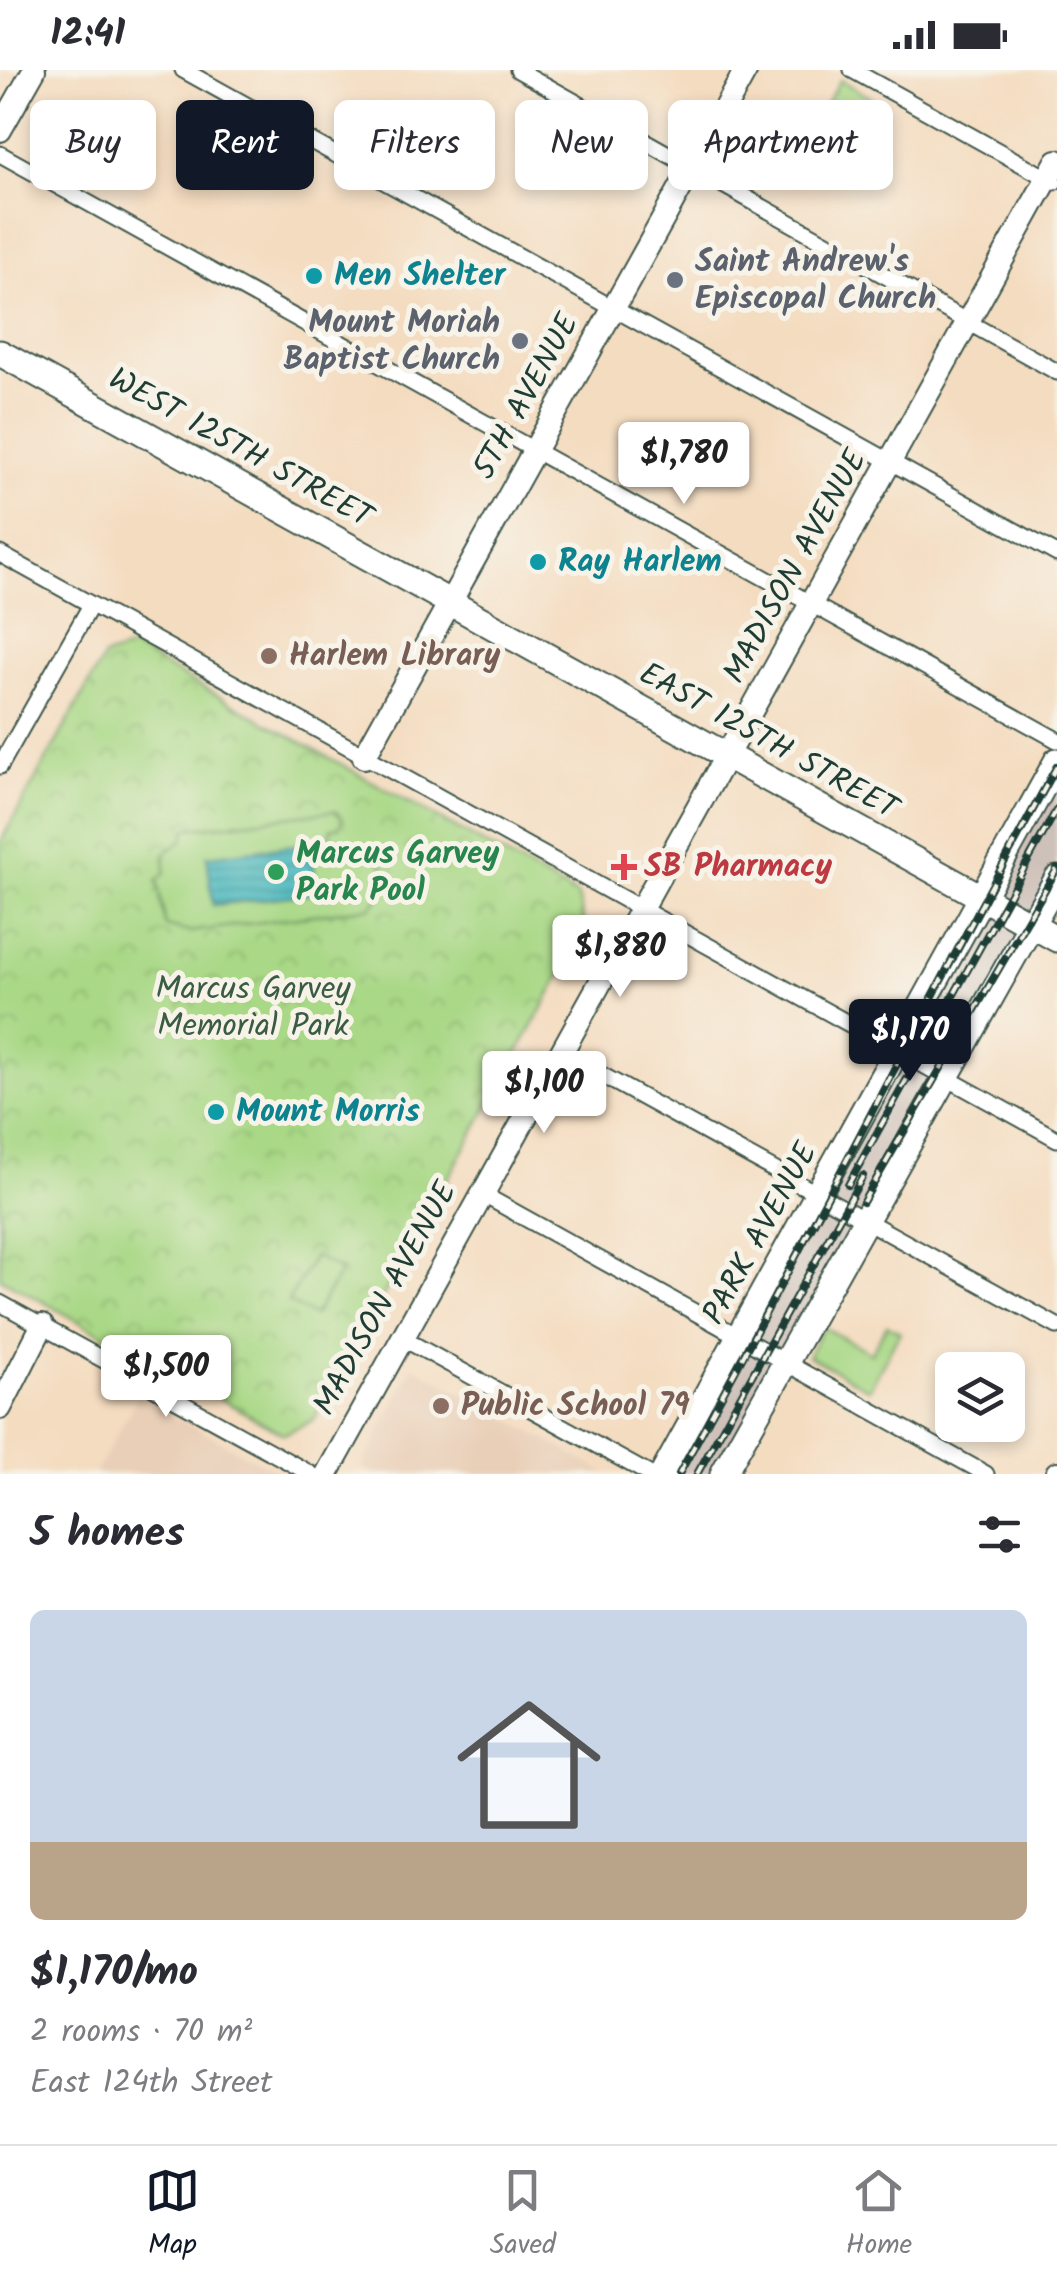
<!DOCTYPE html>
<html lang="en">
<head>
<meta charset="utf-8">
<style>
  body { margin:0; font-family:Kalam,sans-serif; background:#f2f2f3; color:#2b2b33; height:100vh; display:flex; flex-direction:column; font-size:38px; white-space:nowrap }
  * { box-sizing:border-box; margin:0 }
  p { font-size:32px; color:#7c7c81 }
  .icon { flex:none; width:55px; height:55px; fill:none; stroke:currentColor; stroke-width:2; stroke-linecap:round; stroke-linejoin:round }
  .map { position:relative; height:1404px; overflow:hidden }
  .side { display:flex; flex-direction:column; background:#fff; flex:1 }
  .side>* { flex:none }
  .banner { position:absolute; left:30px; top:30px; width:998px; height:90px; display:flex; gap:20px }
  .controls { position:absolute; left:935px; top:1282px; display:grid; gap:20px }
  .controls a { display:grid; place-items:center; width:90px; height:90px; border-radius:15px; background:#fff; box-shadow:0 5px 15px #0003; font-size:50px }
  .price { position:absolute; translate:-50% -85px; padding:0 22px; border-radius:10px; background:#fff; color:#222; font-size:32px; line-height:65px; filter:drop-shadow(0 2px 5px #0008) }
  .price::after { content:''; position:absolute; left:50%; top:60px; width:30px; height:22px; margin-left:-15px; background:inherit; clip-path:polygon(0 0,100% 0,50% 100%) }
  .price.current { background:#111827; color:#fff }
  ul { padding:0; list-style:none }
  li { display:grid; align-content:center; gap:20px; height:530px; padding:0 30px }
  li+li { border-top:2px solid #e1e1e2 }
  li span { display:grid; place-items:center; height:310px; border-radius:15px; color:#555 }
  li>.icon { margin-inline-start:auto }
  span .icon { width:180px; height:180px; fill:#fffc; stroke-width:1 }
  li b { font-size:42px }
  h2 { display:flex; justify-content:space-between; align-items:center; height:120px; padding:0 30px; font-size:42px }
  .tag { padding:0 35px; border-radius:15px; background:#fff; box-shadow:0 5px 15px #0003; font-size:35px; line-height:90px }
  .tag.current { background:#111827; color:#fff }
  .status { display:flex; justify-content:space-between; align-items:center; height:70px; padding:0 50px; background:#fff; direction:ltr }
  .status svg { height:28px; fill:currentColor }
  .menu { display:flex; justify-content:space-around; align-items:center; height:140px; border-top:2px solid #e1e1e2; background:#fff; font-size:28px; color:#7c7c81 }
  .menu a { display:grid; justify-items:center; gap:5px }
  .menu .current { color:#111827 }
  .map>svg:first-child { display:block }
</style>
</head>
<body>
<div class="status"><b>12:41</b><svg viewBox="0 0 49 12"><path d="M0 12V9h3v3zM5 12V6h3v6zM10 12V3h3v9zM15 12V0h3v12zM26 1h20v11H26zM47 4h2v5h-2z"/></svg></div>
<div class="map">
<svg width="1057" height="1404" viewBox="0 0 1057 1404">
  <defs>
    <pattern id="park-crowns" width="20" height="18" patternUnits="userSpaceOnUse" patternTransform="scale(2.5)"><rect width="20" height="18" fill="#a9d886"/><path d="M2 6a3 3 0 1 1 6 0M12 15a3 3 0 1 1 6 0" fill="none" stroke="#91ba74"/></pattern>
    <pattern id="water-rules" width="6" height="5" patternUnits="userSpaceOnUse" patternTransform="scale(2.5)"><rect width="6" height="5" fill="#47b7be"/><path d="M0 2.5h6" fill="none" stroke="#3b969b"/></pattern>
  </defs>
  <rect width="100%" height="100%" fill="#f7f3e8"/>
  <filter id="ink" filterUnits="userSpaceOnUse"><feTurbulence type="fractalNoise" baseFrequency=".01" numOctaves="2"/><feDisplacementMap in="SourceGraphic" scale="20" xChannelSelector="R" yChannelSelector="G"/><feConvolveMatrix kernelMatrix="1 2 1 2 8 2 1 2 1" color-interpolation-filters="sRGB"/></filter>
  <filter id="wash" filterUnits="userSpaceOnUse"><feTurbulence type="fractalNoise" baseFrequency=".0048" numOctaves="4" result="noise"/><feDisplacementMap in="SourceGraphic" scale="40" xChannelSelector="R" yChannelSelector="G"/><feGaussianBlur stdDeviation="2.25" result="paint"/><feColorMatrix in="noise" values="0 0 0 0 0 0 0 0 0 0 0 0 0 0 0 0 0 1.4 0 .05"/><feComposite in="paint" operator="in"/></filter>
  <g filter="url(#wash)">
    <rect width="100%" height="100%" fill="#f4dcc0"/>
    <path fill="#e9cfb8" d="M413 1296 607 1404H374L362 1397Z
      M138 1326 255 1390 282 1404H95Z"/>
    <path fill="#cec1ba" d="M1057 693V804L714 1404H672Z"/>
    <path fill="url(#park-crowns)" stroke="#648a5d" stroke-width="2.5" d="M132 578 578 826 586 860 314 1350 284 1364 0 1208V773L104 587Z"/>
    <path fill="#a9d886" stroke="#648a5d" stroke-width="2.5" d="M840 10 876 31 844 86 808 66Z
      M335 741 343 749 339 757 330 759 332 773 368 778 385 798V820L371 837 189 862 166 856 157 811 165 803V783L183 770 186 759Z
      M314 1186 341 1201 314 1246 288 1232Z
      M887 1255 900 1262 869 1319 808 1286 823 1257 871 1283Z"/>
    <path fill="url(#water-rules)" stroke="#337a79" stroke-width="2.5" d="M311 773 317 823 213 835 207 786Z"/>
  </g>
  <g filter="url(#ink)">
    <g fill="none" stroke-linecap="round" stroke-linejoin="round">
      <defs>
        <path id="minor" d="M183 0 1057 484
          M518 0 1057 302
          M852 0 1054 112
          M0 84 1057 670
          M0 484 1057 1069
          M0 696 91 535
          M560 982 1057 1256
          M482 1124 986 1404
          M0 1233 311 1404
          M402 1268 649 1404"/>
        <path id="secondary" d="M0 60 34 0
          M364 687 746 0
          M0 1338 42 1256
          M327 1404 1057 91
          M1057 1404V1403"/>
        <path id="primary" d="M0 283 1057 869
          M663 1404 1057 691
          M723 1404 1057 809"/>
      </defs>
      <use href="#minor" stroke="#3f5549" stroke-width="19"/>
      <use href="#secondary" stroke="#3f5549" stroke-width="26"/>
      <use href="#primary" stroke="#3f5549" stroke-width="29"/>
      <use href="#minor" stroke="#fff" stroke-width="15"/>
      <use href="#secondary" stroke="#fff" stroke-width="22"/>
      <use href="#primary" stroke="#fff" stroke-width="25"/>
      <defs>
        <path id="rail" d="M848 1115 1057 739
          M863 1132 1057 799
          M679 1404C808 1170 927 930 1057 696
          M697 1404 863 1106"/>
      </defs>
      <use href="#rail" stroke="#1f3d34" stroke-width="8"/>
      <use href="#rail" stroke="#f7f3e8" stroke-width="4" stroke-dasharray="11" stroke-linecap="butt"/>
    </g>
  </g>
  <g fill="#0f9aa8" stroke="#f7f3e8" stroke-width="4">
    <circle cx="314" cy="206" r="10"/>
    <circle cx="538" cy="492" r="10"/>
    <circle cx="216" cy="1042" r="10"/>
  </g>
  <g fill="#6b7280" stroke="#f7f3e8" stroke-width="4">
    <circle cx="675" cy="210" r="10"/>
    <circle cx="520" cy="271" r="10"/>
  </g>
  <g fill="#8d6e63" stroke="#f7f3e8" stroke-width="4">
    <circle cx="269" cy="586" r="10"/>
    <circle cx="441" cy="1336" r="10"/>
  </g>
  <path fill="#e0444e" stroke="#f7f3e8" stroke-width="4" d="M619 782h10v10h10v10h-10v10h-10v-10h-10v-10h10z"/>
  <circle fill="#2e9e5b" stroke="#f7f3e8" stroke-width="4" cx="276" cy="802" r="10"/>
  <g text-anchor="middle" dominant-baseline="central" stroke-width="10" stroke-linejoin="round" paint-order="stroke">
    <g font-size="32" font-weight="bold" fill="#5b616d" stroke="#f7f3e8" text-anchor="start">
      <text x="695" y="192">Saint Andrew's<tspan x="695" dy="37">Episcopal Church</tspan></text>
      <text x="500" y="253" text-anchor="end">Mount Moriah<tspan x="500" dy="37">Baptist Church</tspan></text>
    </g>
    <g font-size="32" font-weight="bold" fill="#0d838f" stroke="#f7f3e8" text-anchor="start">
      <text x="334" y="206">Men Shelter</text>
      <text x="558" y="492">Ray Harlem</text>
      <text x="236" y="1042">Mount Morris</text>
    </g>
    <g font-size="32" fill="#1f3d34" stroke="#f7f3e8">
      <text transform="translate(527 327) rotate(-61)">5TH AVENUE</text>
      <text transform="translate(240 379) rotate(29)">WEST 125TH STREET</text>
      <text transform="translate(796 497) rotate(-61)">MADISON AVENUE</text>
      <text transform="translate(768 672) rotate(29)">EAST 125TH STREET</text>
      <text transform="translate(761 1164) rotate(-61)">PARK AVENUE</text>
      <text transform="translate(386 1229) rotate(-61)">MADISON AVENUE</text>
    </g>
    <g font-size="32" font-weight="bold" fill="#785e54" stroke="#f7f3e8" text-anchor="start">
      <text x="289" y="586">Harlem Library</text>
      <text x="461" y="1336">Public School 79</text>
    </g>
    <g font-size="32" font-weight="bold" fill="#27864d" stroke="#f7f3e8" text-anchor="start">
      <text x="296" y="784">Marcus Garvey<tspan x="296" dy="37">Park Pool</tspan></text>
    </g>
    <g font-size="32" font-weight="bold" fill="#be3a42" stroke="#f7f3e8" text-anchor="start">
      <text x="644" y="797">SB Pharmacy</text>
    </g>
    <g font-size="32" fill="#3b5c44" stroke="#f7f3e8">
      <text x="253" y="919">Marcus Garvey<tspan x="253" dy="37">Memorial Park</tspan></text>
    </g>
  </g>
</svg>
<div class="controls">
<a><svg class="icon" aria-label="layers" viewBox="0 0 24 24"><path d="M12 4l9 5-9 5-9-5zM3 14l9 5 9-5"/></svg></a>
</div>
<b class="price" style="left:684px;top:437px">$1,780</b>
<b class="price" style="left:620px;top:930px">$1,880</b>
<b class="price current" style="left:910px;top:1014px">$1,170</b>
<b class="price" style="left:544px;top:1066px">$1,100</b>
<b class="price" style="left:166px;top:1350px">$1,500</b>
<div class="banner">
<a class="tag">Buy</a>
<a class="tag current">Rent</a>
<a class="tag">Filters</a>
<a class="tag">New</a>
<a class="tag">Apartment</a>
</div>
</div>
<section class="side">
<h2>5 homes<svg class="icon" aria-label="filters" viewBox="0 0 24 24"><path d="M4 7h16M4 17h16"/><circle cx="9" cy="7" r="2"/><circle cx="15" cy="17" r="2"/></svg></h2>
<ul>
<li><span style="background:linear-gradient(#c9d6e8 75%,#b9a48a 0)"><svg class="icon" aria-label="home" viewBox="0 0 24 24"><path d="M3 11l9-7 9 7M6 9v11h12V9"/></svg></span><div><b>$1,170/mo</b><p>2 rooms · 70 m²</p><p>East 124th Street</p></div></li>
</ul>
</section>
<nav class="menu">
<a class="current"><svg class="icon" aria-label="map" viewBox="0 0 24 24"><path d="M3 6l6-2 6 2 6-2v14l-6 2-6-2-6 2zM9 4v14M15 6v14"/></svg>Map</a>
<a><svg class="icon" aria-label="saved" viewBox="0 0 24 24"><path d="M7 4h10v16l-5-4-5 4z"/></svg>Saved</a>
<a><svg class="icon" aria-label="home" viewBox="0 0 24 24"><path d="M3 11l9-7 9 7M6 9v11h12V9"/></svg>Home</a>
</nav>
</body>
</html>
